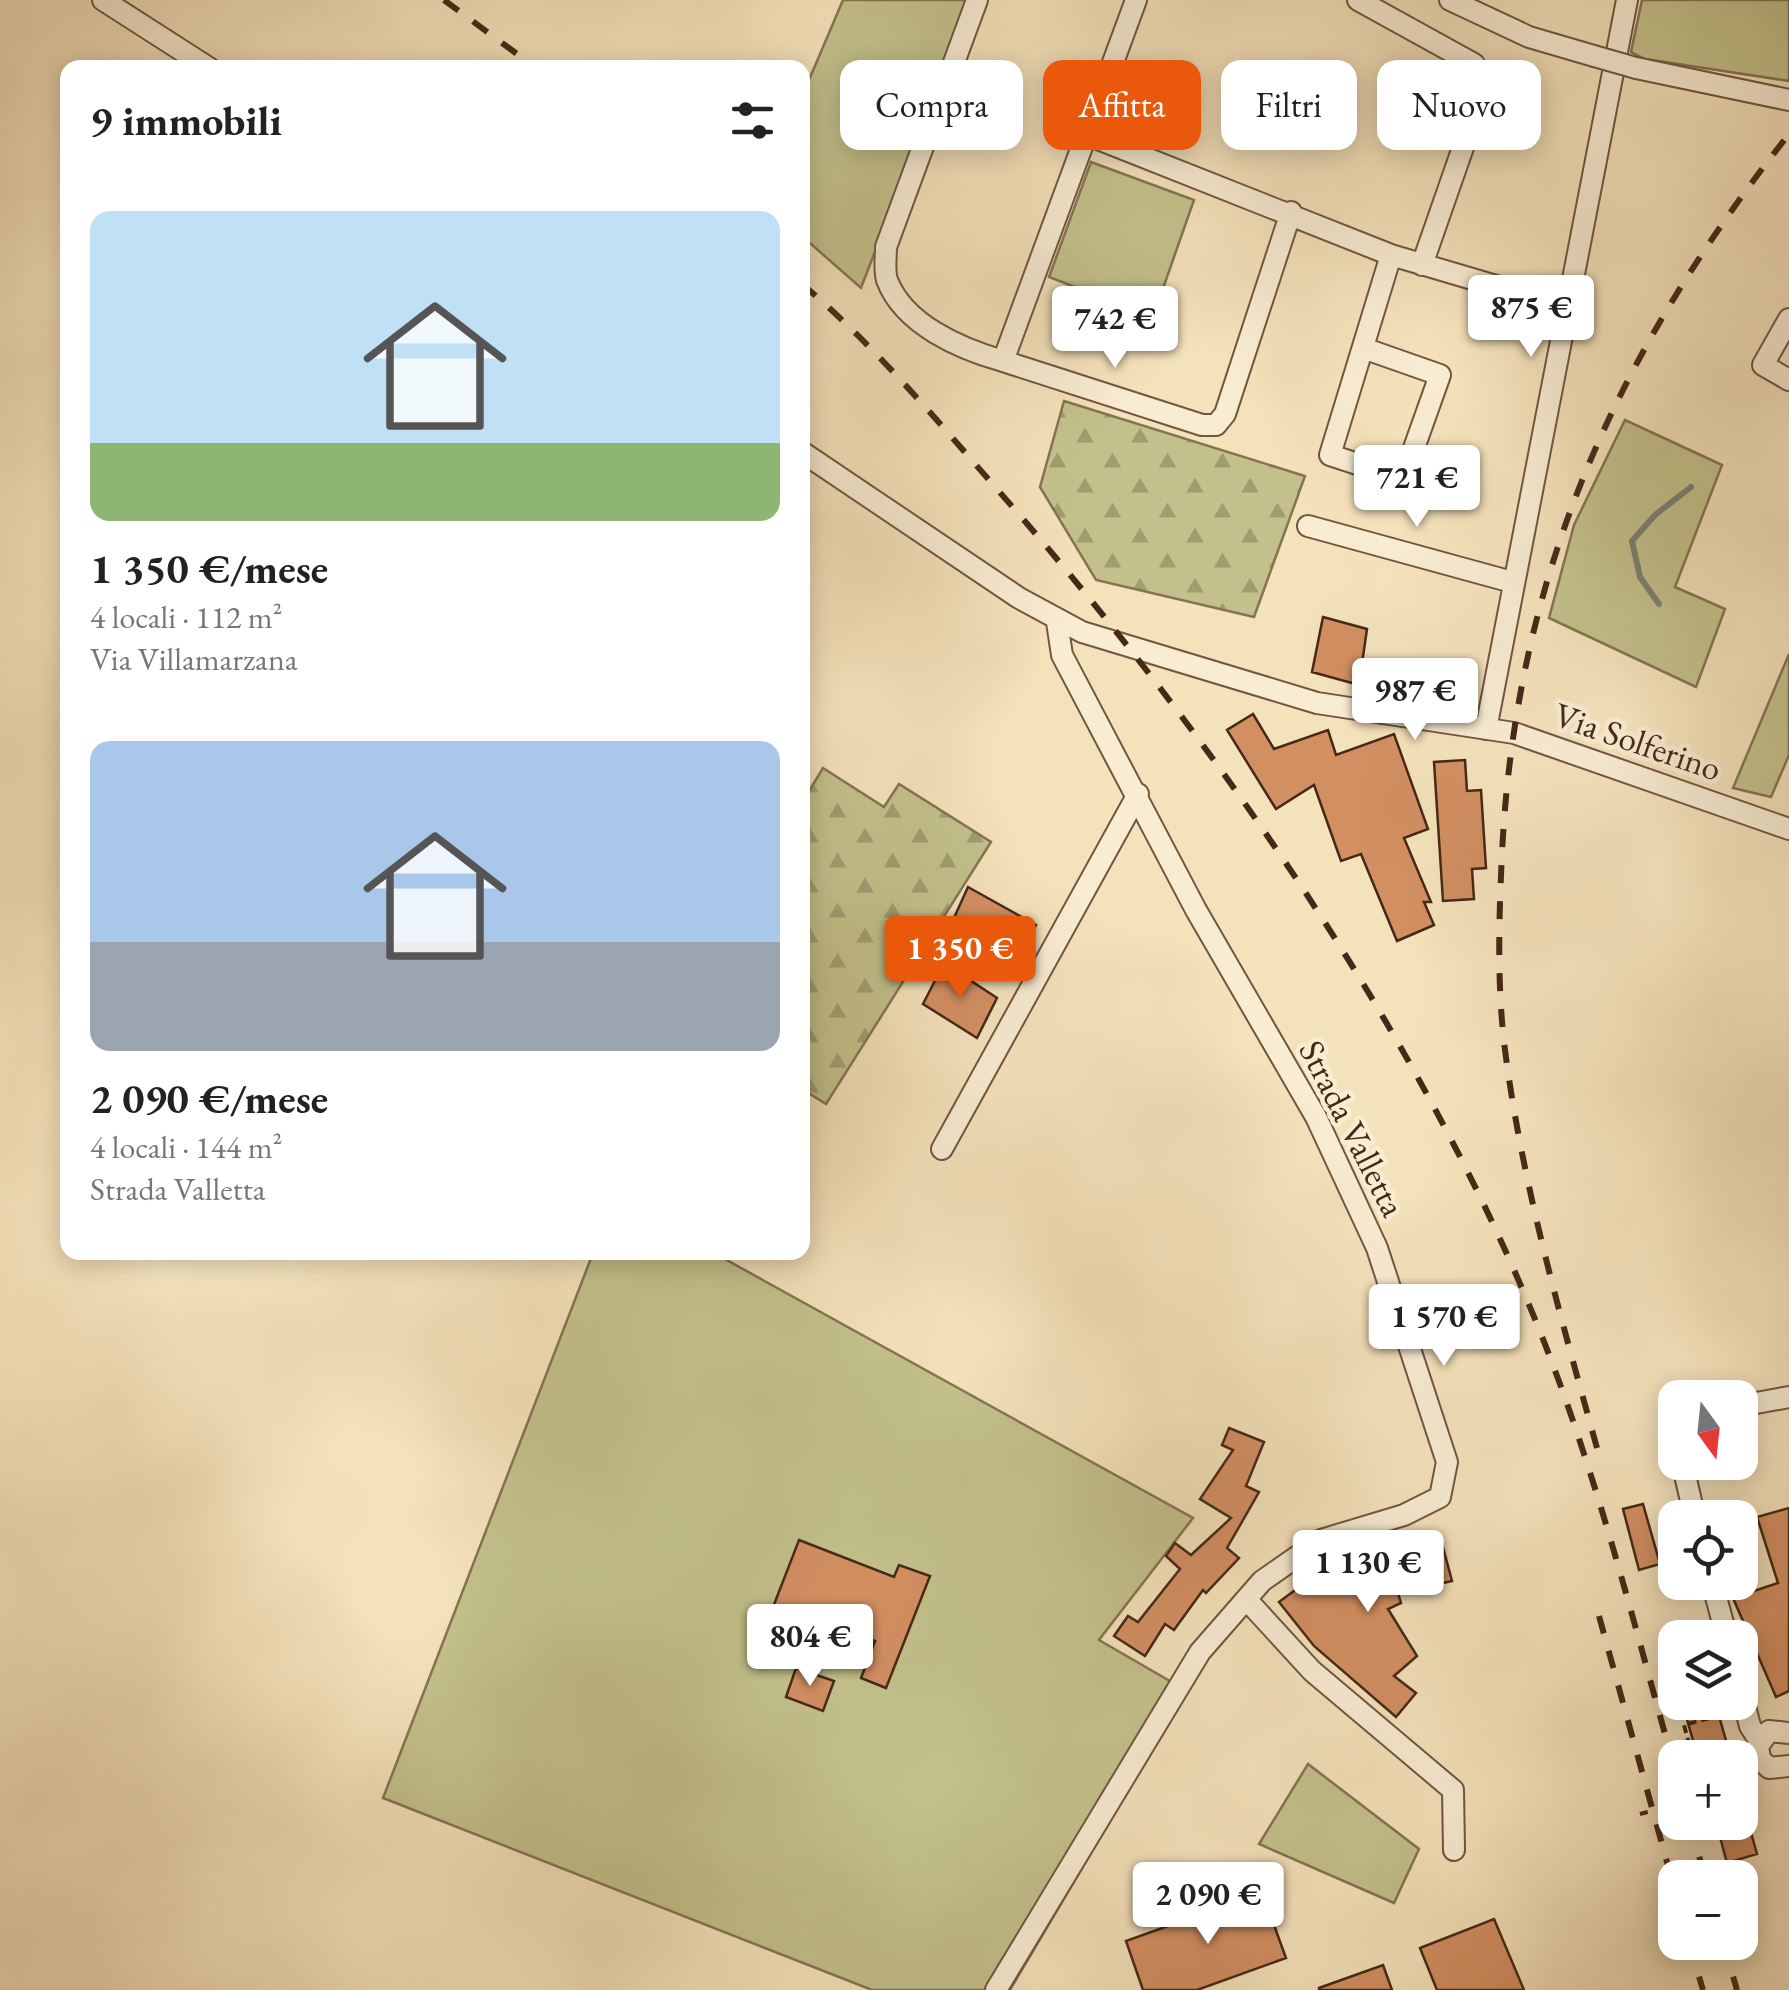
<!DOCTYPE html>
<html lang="it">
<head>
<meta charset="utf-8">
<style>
  body { margin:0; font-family:"EB Garamond",serif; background:#f2f2f2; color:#222; height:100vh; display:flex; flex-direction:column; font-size:38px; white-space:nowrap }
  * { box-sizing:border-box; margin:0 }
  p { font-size:32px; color:#767676 }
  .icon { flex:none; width:55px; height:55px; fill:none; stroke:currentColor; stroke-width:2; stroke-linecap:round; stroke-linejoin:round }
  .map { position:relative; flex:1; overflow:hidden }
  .panel { position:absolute; left:60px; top:60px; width:750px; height:1200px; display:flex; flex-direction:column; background:#fff; border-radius:20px; box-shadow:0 5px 25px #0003 }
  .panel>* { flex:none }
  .guide { position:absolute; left:840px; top:60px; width:798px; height:90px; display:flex; gap:20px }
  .needle { width:65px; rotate:165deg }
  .tools { position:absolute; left:1658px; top:1380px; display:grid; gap:20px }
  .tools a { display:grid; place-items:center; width:100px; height:100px; border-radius:20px; background:#fff; box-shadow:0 5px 25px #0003; font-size:50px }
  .price { position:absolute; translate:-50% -85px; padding:0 22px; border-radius:10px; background:#fff; color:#222; font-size:32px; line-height:65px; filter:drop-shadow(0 2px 5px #0008) }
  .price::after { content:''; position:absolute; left:50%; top:60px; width:30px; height:22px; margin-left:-15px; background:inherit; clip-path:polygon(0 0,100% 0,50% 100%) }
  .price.active { background:#ea580c; color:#fff }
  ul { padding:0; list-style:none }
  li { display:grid; align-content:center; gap:20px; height:530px; padding:0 30px }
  li span { display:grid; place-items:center; height:310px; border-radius:20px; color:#555 }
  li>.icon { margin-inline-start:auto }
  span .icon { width:180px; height:180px; fill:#fffc; stroke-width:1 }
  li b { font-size:42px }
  h2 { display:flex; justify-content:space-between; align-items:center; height:120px; padding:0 30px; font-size:42px }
  .chip { padding:0 35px; border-radius:20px; background:#fff; box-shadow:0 5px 25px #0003; font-size:35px; line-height:90px }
  .chip.active { background:#ea580c; color:#fff }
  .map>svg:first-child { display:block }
</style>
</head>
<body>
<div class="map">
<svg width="1789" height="1990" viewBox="0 0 1789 1990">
  <defs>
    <pattern id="forest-firs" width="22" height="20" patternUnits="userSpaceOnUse" patternTransform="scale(2.5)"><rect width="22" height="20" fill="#c3c18b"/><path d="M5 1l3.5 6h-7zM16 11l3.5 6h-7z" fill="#a09d71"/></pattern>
  </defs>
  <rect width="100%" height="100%" fill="#f4e2bb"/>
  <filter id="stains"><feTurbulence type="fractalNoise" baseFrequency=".002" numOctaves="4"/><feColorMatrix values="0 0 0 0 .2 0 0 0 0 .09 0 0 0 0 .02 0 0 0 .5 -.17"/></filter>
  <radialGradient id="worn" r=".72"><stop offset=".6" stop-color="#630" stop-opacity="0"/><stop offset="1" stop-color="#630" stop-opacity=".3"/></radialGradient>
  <path fill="#c3c18b" stroke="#847451" stroke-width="2.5" d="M843 0H972L861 288 803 237V94Z
    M1642 0H1789V81L1645 59 1631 52Z
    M1091 162 1194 200 1153 317 1049 277Z
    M1625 420 1722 465 1675 587 1725 609 1696 687 1549 618 1574 525Z
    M1789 654V755L1771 797 1733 788Z
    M593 1253H714L1193 1518 1099 1640 1187 1691 1010 1990H872L383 1798Z
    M1308 1764 1419 1849 1394 1903 1259 1844Z"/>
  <path fill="url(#forest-firs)" stroke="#847451" stroke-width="2.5" d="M1064 401 1305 476 1254 617 1096 580 1040 487Z
    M823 768 884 807 899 784 991 842 826 1104 802 1089 803 801Z"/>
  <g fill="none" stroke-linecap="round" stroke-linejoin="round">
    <path stroke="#798174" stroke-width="6" d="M1659 604 1640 577 1632 541 1655 515 1691 487"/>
  </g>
  <path fill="#d28f62" stroke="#452817" stroke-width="2.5" d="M1323 617 1367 629 1359 685 1312 672Z
    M1253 714 1274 749 1328 730 1336 755 1394 734 1428 829 1404 838 1431 902H1424L1434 925 1397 941 1361 854 1341 861 1314 785 1276 809 1227 730Z
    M1465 760 1467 791 1481 790 1486 868 1472 869 1474 899 1443 901 1434 762Z
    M968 887 1036 925 1012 972 965 945 972 933 953 920Z
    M944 963 997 998 977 1038 923 1004Z
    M1229 1428 1264 1442 1246 1486 1259 1492 1227 1548 1239 1558 1206 1593 1203 1590 1174 1630 1165 1624 1145 1656 1114 1636 1128 1616 1138 1622 1180 1569 1166 1556 1175 1543 1191 1555 1231 1518 1200 1499 1233 1450 1222 1445Z
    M1643 1504 1660 1564 1639 1570 1623 1509Z
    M1789 1508V1691L1776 1697 1733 1598 1778 1583 1757 1517Z
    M1440 1536 1452 1581 1398 1593 1401 1603 1388 1609 1417 1656 1394 1676 1416 1693 1396 1717 1314 1646 1279 1602 1310 1579 1308 1572Z
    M799 1540 894 1577 899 1565 930 1576 886 1688 861 1678 875 1641 803 1613 789 1649 761 1638Z
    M796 1668 834 1681 823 1711 786 1697Z
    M1682 1702H1715L1731 1758H1698Z
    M1716 1822H1748L1757 1854 1727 1863Z
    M1262 1892 1286 1958 1197 1990H1143L1126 1941Z
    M1494 1919 1524 1990H1437L1420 1948Z
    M1383 1965 1392 1990H1319V1988Z"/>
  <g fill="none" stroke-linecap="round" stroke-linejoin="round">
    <defs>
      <path id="minor" d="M103 0 209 68
        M977 0 886 247C886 257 884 271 887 280 904 325 961 349 1003 361
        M1136 0 1003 361 1202 425H1216L1225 414 1291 212
        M1358 0 1474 64 1483 90 1422 265
        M1450 0 1529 37 1594 56
        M1636 68 1789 100
        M1088 135 1391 255 1567 307
        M1789 319 1763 365 1789 380
        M1363 348 1440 375 1403 479 1330 455 1391 255
        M802 452 1019 598 1082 632 1317 703 1514 733 1789 829
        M1308 526 1512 582
        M1486 729 1627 0
        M942 1149 1138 794
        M1740 1406 1789 1397
        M1682 1462 1695 1518
        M1712 1582 1727 1638
        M1246 1599 1312 1671 1453 1790 1454 1850
        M1740 1687 1750 1726 1759 1740
        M1789 1733 1769 1731 1758 1746 1760 1759 1769 1768 1789 1766
        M996 1990 1200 1652 1262 1581 1321 1540 1404 1515 1440 1497 1447 1462 1377 1248 1316 1117 1196 910 1062 655 1057 622"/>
    </defs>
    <use href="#minor" stroke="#715640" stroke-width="24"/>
    <path stroke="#452817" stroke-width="4" stroke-dasharray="8 5" stroke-linecap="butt" d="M1693 1758 1684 1725 1725 1714
      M1669 1806 1675 1805
      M1640 1814 1648 1812"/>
    <use href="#minor" stroke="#f8ecd3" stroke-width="20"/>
    <path stroke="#452817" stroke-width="6" stroke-dasharray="18 18" stroke-linecap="butt" d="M444 0 536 68
      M802 284C873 344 935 418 996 488 1208 729 1421 1034 1541 1334 1597 1475 1634 1624 1675 1770
      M1597 1448C1560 1314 1521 1181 1504 1042 1497 979 1499 916 1502 853 1516 573 1617 352 1789 134
      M1599 1616 1675 1891
      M1690 1822 1705 1878
      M1689 1942 1703 1990
      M1723 1942 1737 1990"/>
    <defs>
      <path id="minor-bridge" d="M1594 56 1636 68"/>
    </defs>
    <use href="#minor-bridge" stroke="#715640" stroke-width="24" stroke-linecap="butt"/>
    <use href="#minor-bridge" stroke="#f8ecd3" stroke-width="20"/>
  </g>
  <g text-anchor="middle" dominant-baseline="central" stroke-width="9" stroke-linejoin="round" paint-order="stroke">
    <g font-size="35" fill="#452817" stroke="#f8ecd3">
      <text transform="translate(1638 741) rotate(19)">Via Solferino</text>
      <text transform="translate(1353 1128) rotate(63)">Strada Valletta</text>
    </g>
  </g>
  <rect width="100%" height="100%" filter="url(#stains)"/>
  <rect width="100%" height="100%" fill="url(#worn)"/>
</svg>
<div class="tools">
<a><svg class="needle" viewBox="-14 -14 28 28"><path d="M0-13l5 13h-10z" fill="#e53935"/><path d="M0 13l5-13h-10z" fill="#767676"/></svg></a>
<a><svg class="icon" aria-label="locate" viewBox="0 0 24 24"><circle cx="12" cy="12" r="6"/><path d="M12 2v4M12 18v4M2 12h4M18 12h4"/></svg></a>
<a><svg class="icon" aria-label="layers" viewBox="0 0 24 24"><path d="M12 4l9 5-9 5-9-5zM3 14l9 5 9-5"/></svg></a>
<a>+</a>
<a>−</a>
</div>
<b class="price" style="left:1531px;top:360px">875 €</b>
<b class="price" style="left:1115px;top:371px">742 €</b>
<b class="price" style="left:1417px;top:530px">721 €</b>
<b class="price" style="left:1415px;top:743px">987 €</b>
<b class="price active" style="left:960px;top:1001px">1 350 €</b>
<b class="price" style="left:1444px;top:1369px">1 570 €</b>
<b class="price" style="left:1368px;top:1615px">1 130 €</b>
<b class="price" style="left:810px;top:1689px">804 €</b>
<b class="price" style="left:1208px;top:1947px">2 090 €</b>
<div class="guide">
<a class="chip">Compra</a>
<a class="chip active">Affitta</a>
<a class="chip">Filtri</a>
<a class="chip">Nuovo</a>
</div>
<section class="panel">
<h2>9 immobili<svg class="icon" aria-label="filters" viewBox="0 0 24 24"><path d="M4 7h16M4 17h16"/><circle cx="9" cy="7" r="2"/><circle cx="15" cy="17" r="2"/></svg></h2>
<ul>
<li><span style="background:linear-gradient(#bfe0f5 75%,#8fb573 0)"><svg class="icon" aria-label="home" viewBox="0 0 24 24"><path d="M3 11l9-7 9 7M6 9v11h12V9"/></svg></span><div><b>1 350 €/mese</b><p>4 locali · 112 m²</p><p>Via Villamarzana</p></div></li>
<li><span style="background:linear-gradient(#a9c7e8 65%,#9aa5b1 0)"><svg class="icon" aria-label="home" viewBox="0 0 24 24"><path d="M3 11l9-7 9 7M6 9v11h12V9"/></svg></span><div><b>2 090 €/mese</b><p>4 locali · 144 m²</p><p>Strada Valletta</p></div></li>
</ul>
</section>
</div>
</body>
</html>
